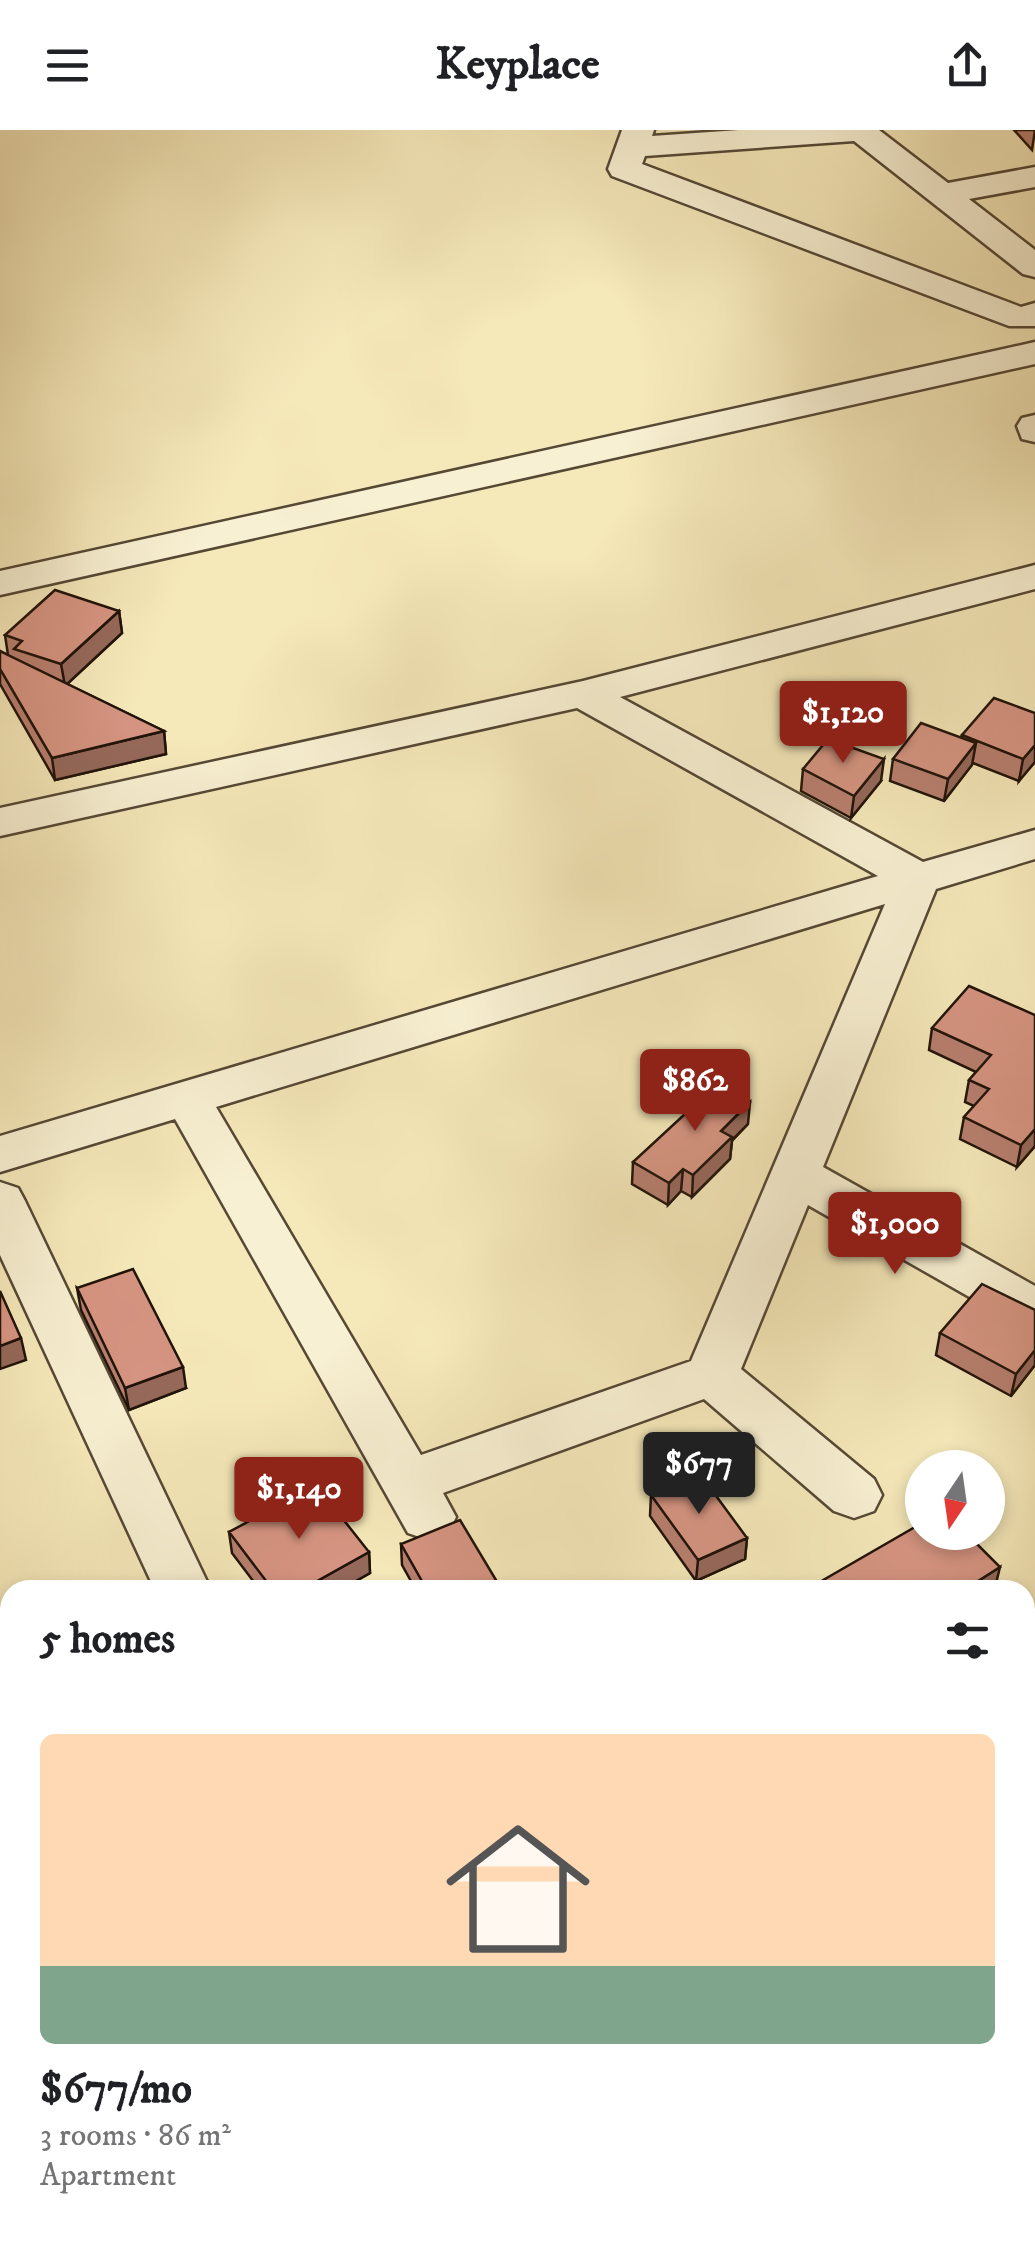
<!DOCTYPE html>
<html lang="en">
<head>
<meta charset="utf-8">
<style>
  body { margin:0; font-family:"IM FELL DW Pica",serif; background:#f2f2f2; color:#202124; height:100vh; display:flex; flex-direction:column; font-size:38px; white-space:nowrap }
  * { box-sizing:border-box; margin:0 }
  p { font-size:32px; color:#757577 }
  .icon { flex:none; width:55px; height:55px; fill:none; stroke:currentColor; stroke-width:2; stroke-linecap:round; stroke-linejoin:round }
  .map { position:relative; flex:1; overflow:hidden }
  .side { position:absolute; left:0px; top:1450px; width:1035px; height:670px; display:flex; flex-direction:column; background:#fff; border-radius:30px 30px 0 0; box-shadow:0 5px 15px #0003 }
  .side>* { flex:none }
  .needle { width:65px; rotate:193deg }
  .tools { position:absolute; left:905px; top:1320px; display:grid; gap:20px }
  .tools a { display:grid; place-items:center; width:100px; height:100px; border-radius:50%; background:#fff; box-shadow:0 5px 15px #0003; font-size:50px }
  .price { position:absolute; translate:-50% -85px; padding:0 22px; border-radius:10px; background:#8f2418; color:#fff; font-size:32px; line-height:65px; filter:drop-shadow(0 2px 5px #0008) }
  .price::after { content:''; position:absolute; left:50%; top:60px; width:30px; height:22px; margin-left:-15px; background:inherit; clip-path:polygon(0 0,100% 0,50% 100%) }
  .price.current { background:#222; color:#fff }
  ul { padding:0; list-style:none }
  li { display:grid; align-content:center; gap:20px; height:530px; padding:0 40px }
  li span { display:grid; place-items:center; height:310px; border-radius:15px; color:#555 }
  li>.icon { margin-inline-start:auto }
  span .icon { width:180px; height:180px; fill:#fffc; stroke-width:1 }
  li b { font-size:42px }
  h2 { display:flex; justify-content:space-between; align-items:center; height:120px; padding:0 40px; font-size:42px }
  header { display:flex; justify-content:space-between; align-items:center; height:130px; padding:0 40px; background:#fff; font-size:45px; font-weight:800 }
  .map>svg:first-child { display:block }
</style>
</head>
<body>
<header><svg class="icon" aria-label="menu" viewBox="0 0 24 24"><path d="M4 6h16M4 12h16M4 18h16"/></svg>Keyplace<svg class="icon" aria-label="share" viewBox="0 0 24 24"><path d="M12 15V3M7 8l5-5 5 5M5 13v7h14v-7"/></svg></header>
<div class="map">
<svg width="1035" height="2120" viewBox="0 0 1035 2120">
  <rect width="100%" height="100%" fill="#f5e8b9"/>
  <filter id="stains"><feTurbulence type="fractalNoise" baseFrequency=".002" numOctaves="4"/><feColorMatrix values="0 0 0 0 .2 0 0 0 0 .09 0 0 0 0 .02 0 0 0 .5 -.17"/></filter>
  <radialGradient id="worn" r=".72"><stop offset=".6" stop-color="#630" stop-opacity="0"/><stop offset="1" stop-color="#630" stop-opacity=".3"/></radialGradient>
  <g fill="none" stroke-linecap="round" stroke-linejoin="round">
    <defs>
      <path id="minor" d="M622 0H654L652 6 739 0H879L948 53 1035 37V57L969 69 1035 120V147L1023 144 854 11 645 26 642 34 1021 177 1035 173V196H1009L612 46 608 39Z
        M1035 212V234L0 465V441Z
        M1035 285V312L1022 309 1017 296 1022 288Z
        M1035 435V459L620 567 923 732 1035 700V729L936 759 823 1037 1035 1156V1200L1017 1194 808 1075 741 1239 874 1349 882 1365 874 1381 854 1388 834 1381 704 1269 443 1363 456 1387 448 1403 428 1410 408 1403 175 989 0 1042V1006L878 746 577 578 0 706V678L583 551ZM885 774 691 1231 421 1325 216 977Z
        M0 1052 18 1058 25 1071 211 1460H155L0 1125Z
        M0 1648 10 1652V1704L3 1706Z"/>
    </defs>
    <use href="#minor" stroke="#554835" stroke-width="5"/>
    <use href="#minor" fill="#f8f0d2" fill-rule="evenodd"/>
  </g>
  <path fill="#b77f6f" stroke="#201309" stroke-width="2.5" d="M1014 0H1035L1032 20Z
    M119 481 122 503 67 554 164 601 166 624 55 650 0 554V521L8 525 5 505Z
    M1035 583 1019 651 973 633 944 671 890 651 893 629 962 608V605Z
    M803 639 881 651 851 688 801 661Z
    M1035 885V1016L1017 1037 960 1009 964 987 974 976 965 972 969 950 976 942 929 920 932 898Z
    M748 994 732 1011 730 1029 692 1067 681 1061 668 1075 632 1054 633 1032Z
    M77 1158 186 1258 129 1280 81 1180Z
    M1035 1180V1235L1011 1266 936 1225 940 1203Z
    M651 1365 747 1408 745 1429 696 1451 650 1386Z
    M229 1402 369 1422 370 1443 340 1460H260L232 1423Z
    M401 1414 502 1460H416L402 1435Z"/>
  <path fill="#95685a" stroke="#201309" stroke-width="2.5" d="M119 481 122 503 65 556 61 534Z
    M164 601 166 624 55 650 52 628Z
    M976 613 972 635 944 671 948 649Z
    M1035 615V632L1019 651 1023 629Z
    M884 629 881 651 851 688 854 666Z
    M750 972 748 994 732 1010 730 1029 692 1067 693 1045 721 1001Z
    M1035 999V1016L1017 1037 1021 1015Z
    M683 1039 681 1061 668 1075 669 1053Z
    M21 1208 26 1230 0 1239V1216Z
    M1035 1220V1235L1011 1266 1016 1244Z
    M183 1237 186 1258 129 1280 125 1258Z
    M747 1408 745 1429 696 1451 698 1430Z
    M369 1422 370 1443 340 1460H301Z
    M1000 1437 995 1458 991 1460H964Z"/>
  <path fill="#d59481" stroke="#201309" stroke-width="2.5" d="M55 460 119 481 61 534 14 519 22 511 5 505Z
    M0 521 164 601 52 628 0 539Z
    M994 568 1035 583V615L1023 629 962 605Z
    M921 593 976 613 948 649 893 629Z
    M828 609 884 629 854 666 803 639Z
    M969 856 1035 885V999L1021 1015 964 987 989 959 969 950 991 925 932 898Z
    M725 947 750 972 721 1001 732 1007 693 1045 683 1039 669 1053 633 1032Z
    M133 1139 183 1237 125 1258 77 1158Z
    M982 1154 1035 1180V1220L1016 1244 940 1203Z
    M0 1161 21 1208 0 1216Z
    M700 1344 747 1408 698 1430 651 1365Z
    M316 1355 369 1422 301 1460H273L229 1402Z
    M460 1390 502 1460H427L401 1414Z
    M922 1393V1402H965L1000 1437 964 1460H806Z"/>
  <rect width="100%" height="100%" filter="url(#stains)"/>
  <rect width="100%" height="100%" fill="url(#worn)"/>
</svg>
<div class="tools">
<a><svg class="needle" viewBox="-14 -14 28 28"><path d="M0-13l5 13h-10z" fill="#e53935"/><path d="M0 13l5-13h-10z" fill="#757577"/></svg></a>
</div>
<b class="price" style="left:843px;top:636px">$1,120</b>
<b class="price" style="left:695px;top:1004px">$862</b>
<b class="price" style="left:895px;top:1147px">$1,000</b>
<b class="price current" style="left:699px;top:1387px">$677</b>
<b class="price" style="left:299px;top:1412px">$1,140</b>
<section class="side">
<h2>5 homes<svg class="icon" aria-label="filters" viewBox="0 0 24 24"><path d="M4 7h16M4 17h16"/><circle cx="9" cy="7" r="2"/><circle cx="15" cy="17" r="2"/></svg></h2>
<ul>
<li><span style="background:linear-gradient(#ffd9b3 75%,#7fa58c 0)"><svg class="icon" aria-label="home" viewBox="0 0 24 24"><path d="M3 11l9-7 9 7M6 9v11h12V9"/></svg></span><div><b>$677/mo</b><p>3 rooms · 86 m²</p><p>Apartment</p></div></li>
</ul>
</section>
</div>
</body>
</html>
